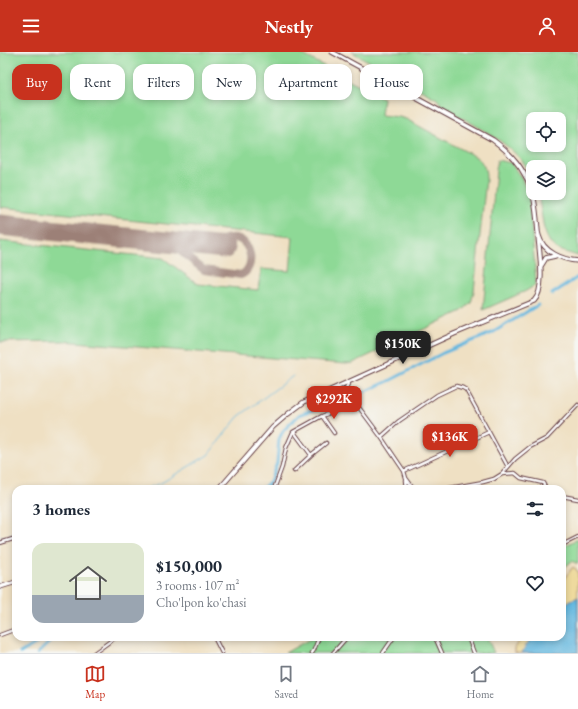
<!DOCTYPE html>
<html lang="en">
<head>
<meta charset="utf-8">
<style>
  body { margin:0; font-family:"EB Garamond",serif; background:#f6f6f7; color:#1f2937; height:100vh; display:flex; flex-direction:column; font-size:15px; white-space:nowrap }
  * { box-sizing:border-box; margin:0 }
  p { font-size:13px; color:#747a83 }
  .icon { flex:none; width:22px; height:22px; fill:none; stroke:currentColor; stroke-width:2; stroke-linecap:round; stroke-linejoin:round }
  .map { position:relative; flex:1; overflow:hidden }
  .drawer { position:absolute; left:12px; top:433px; width:554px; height:156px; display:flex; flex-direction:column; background:#fff; border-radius:12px; box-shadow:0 2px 6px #0003 }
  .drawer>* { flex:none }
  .top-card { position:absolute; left:12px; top:12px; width:554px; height:36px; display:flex; gap:8px }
  .fabs { position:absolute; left:526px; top:60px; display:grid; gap:8px }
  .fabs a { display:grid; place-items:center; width:40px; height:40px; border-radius:8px; background:#fff; box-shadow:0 2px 6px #0003; font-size:20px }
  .price { position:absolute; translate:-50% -34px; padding:0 9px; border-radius:8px; background:#c8321e; color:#fff; font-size:13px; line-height:26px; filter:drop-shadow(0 1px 2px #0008) }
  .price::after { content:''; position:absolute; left:50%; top:24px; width:12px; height:9px; margin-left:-6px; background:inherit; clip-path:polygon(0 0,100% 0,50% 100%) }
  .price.on { background:#222; color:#fff }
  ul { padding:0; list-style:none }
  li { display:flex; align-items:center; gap:12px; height:100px; padding:0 20px }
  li+li { border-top:1px solid #e0e1e3 }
  li span { display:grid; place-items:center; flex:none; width:112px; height:80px; border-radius:12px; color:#555 }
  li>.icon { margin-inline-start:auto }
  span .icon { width:48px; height:48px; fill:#fffc; stroke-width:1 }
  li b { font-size:17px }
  h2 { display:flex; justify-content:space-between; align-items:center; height:48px; padding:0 20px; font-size:17px }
  .chip { padding:0 14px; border-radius:12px; background:#fff; box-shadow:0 2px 6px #0003; font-size:14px; line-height:36px }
  .chip.on { background:#c8321e; color:#fff }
  header { display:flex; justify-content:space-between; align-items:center; height:52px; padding:0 20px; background:#c8321e; color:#fff; font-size:18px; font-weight:700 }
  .dock { display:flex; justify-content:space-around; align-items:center; height:56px; border-top:1px solid #e0e1e3; background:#fff; font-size:11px; color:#747a83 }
  .dock a { display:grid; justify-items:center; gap:2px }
  .dock .on { color:#c8321e }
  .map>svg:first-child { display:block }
</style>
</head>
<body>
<header><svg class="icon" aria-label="menu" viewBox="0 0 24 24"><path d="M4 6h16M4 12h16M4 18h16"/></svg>Nestly<svg class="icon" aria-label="person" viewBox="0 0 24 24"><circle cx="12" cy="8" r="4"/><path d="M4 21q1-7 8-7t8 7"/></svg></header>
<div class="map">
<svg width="578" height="601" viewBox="0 0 578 601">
  <rect width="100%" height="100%" fill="#f6f6f2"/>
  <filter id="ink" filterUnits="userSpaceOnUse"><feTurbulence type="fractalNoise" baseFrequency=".025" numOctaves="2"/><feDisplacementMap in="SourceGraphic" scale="8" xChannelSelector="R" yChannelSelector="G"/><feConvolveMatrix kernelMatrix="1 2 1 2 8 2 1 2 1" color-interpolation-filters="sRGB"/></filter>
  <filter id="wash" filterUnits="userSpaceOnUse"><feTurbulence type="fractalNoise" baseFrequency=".012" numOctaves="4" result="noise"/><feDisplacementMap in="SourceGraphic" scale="16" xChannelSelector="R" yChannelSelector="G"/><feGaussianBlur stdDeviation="0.9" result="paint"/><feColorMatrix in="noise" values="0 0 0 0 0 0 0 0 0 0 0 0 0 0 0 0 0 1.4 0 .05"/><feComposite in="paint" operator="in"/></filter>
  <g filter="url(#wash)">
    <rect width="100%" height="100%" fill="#efe0c3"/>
    <path fill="#8ed996" stroke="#6c7c60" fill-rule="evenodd" d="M0 0H298L383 46 381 63 399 65 406 67 476 105C484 111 486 117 486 127L474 239 471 251 462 259 353 311 346 312 63 289 0 290V189L163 206 198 232 258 238 261 217 290 219 293 185 0 155Z
      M352 0H578V204L558 198 551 192 547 185 544 177 538 141H559V115H533V127C520 93 473 73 443 55L437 47ZM533 67H559V93H533Z
      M497 108 511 111 522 127 529 146 536 229 534 234 526 239 483 258Z
      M578 487V512L572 509 562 517V495Z
      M316 585H487L494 601H285L308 588Z"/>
    <path fill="#eeda9e" stroke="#9c7c64" d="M573 515 578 519V601H515V596L522 585H562V529Z"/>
    <path fill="#63b7df" stroke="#566b85" d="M578 545V601H522L525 595 532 585H562V553Z"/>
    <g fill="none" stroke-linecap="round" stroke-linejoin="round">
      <path stroke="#63b7df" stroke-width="1" d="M146 437 161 431 208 403 238 365 293 324
        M0 482 3 485 16 482"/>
      <path stroke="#63b7df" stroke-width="3" d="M552 242 578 225
        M262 437 269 430
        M267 437 277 411 279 387 283 379 299 363 312 358 338 352 391 328 443 301 492 281 538 253
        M20 601 37 591 42 585
        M38 601 55 585"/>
      <path stroke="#9c8077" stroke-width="8" d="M165 190 174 194 204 218 241 223C256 216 252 190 236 186 225 184 217 192 206 194"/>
      <path stroke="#9c8077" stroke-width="21" d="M0 173 225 196"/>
    </g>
  </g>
  <g filter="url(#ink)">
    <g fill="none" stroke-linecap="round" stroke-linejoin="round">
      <defs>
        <path id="street" d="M335 337H341L349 342 346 336 349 330
          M349 342 381 385 404 419 406 426 414 437
          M322 364 334 381
          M294 380 311 403
          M381 385 399 369 437 343 456 334 463 336 466 338 508 415
          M294 419 311 403 326 391
          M404 419 489 380
          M502 422 515 421 521 426 543 431 546 437
          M406 428 407 437
          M274 437 282 415 286 396 293 380 322 364 356 351
          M444 437 483 430 494 427 502 422 515 407 530 395 547 386 578 353
          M562 444 578 447
          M0 491 16 486
          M562 493 578 485
          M0 583 16 577
          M214 585 222 601
          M435 585 442 601
          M468 585 474 601
          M94 601 116 585
          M312 601 314 598 319 585
          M333 601 347 585
          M383 601 394 585"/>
        <path id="secondary" d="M332 0 493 88C511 101 525 118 532 139 535 148 536 159 537 169 538 174 537 179 539 184 543 200 563 208 578 209
          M541 214 546 206 555 204
          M219 437 273 375 288 362 304 350 454 282 534 249C546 237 539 199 538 183
          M0 535 16 530"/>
      </defs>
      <use href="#street" stroke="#633c42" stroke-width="4.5"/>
      <use href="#secondary" stroke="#633c42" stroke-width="5.5"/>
      <use href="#street" stroke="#fff" stroke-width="2.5"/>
      <use href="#secondary" stroke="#fff" stroke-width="3.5"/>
    </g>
  </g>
</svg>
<div class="fabs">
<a><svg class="icon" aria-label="locate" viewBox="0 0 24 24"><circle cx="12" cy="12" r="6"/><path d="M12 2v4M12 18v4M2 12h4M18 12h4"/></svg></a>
<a><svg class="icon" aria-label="layers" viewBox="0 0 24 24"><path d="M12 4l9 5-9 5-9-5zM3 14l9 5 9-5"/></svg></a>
</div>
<b class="price on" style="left:403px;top:313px">$150K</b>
<b class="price" style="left:334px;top:368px">$292K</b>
<b class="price" style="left:450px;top:406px">$136K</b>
<div class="top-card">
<a class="chip on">Buy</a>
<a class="chip">Rent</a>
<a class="chip">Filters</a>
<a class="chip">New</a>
<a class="chip">Apartment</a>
<a class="chip">House</a>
</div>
<section class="drawer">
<h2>3 homes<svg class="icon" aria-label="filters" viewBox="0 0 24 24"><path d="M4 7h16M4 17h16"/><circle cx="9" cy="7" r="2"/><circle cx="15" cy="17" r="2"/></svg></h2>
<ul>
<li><span style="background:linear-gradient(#dfe7d0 65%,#9aa5b1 0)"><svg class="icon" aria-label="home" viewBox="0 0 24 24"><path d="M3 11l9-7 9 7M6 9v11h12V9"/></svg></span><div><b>$150,000</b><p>3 rooms · 107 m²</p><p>Cho'lpon ko'chasi</p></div><svg class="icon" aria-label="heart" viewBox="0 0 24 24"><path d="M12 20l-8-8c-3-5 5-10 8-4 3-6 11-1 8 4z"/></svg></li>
</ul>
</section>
</div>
<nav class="dock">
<a class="on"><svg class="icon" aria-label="map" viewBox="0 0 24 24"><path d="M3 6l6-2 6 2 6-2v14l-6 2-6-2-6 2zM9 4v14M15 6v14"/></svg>Map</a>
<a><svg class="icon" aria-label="saved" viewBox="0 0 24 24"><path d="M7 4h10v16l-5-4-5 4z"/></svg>Saved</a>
<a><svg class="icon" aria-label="home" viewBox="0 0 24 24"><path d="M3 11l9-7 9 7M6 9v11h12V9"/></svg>Home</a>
</nav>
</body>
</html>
